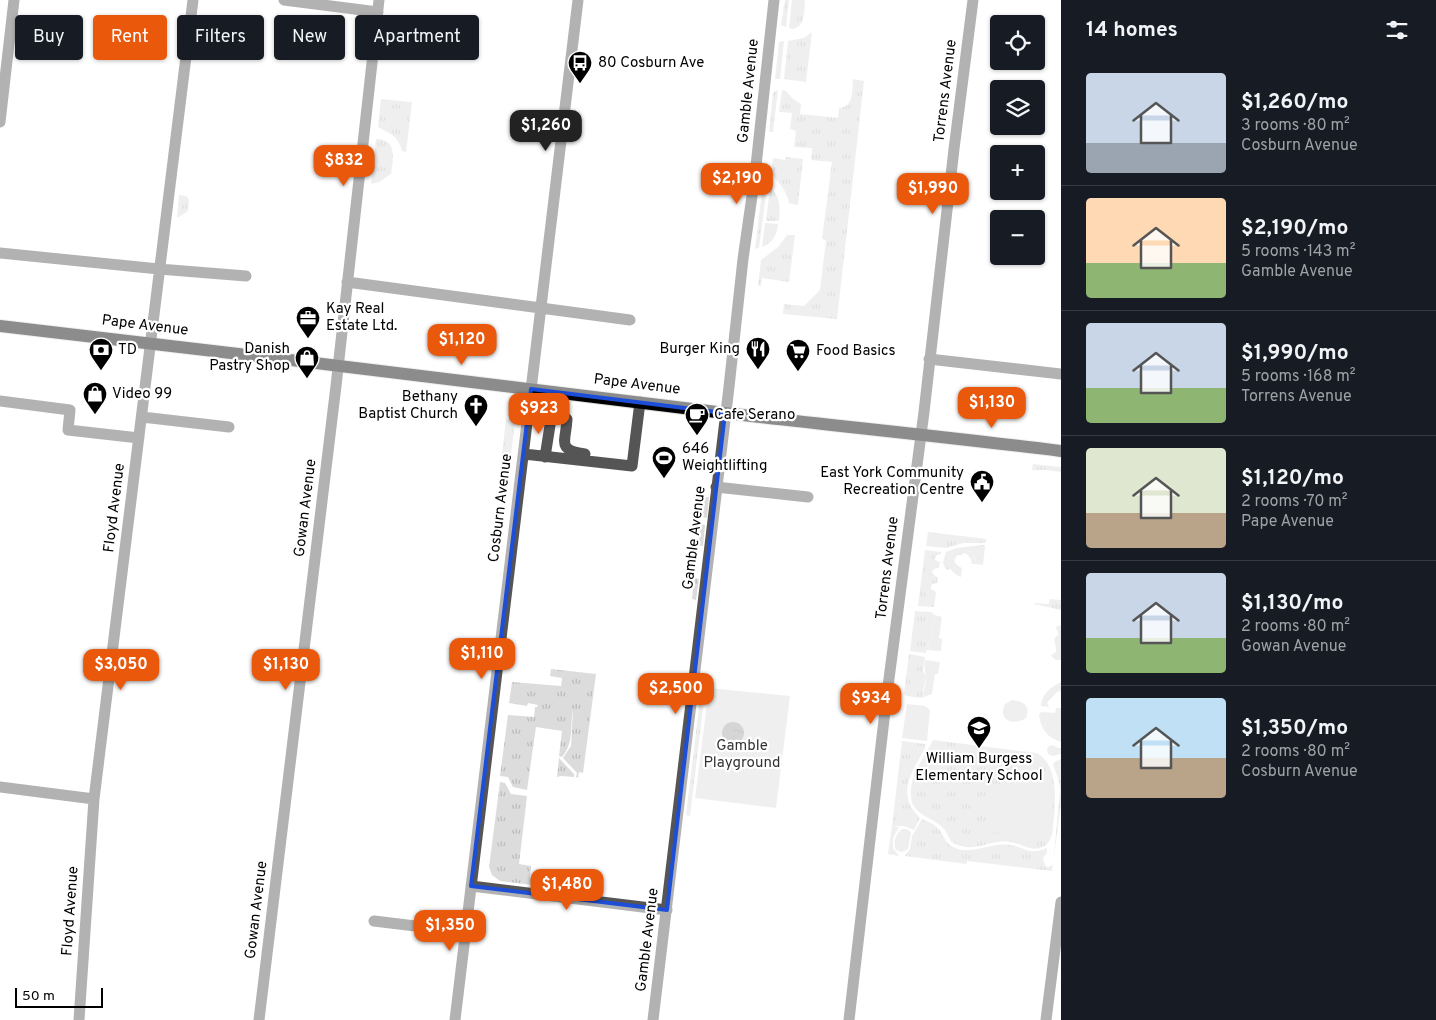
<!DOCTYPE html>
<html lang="en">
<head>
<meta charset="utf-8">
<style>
  body { margin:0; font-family:Overpass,sans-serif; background:#242831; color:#f1f3f6; height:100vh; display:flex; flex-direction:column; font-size:19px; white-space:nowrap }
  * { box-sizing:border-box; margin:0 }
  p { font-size:16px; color:#9ea1a6 }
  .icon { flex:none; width:28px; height:28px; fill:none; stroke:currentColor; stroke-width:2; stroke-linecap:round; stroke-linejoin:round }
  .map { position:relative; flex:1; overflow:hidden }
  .sheet { display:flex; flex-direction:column; background:#171b24; width:375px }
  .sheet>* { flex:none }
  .hud { position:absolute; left:15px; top:15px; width:475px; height:45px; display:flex; gap:10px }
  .buttons { position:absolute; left:990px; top:15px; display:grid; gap:10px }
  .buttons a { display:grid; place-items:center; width:55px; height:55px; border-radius:5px; background:#171b24; box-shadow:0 1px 4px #0004; font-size:25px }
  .scale { position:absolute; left:15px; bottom:12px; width:88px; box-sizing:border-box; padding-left:5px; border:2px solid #000; border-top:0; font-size:14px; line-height:18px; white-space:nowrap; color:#000; -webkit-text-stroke:4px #fff; paint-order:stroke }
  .price { position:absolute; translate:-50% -42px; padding:0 11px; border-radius:10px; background:#ea580c; color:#fff; font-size:16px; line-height:32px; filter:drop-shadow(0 1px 2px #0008) }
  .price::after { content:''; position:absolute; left:50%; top:30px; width:15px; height:11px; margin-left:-8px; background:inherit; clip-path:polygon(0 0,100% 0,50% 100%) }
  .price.active { background:#222; color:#fff }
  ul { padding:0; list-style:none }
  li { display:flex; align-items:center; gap:15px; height:125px; padding:0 25px }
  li+li { border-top:1px solid #363941 }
  li span { display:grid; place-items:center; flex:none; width:140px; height:100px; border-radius:5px; color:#555 }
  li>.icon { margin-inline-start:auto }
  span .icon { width:60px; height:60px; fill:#fffc; stroke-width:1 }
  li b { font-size:21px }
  h2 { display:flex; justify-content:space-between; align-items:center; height:60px; padding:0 25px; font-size:21px }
  .chip { padding:0 18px; border-radius:5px; background:#171b24; box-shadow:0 1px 4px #0004; font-size:18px; line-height:45px }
  .chip.active { background:#ea580c; color:#fff }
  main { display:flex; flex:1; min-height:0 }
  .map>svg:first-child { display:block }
</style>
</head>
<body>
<main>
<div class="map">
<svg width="1061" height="1020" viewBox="0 0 1061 1020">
  <defs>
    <pattern id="grass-tufts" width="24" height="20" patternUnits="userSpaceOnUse" patternTransform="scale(1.25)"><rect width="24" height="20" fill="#dcdcdc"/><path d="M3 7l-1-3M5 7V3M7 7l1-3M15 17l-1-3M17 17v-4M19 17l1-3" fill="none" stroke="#bbb"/></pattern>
    <pattern id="water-ripples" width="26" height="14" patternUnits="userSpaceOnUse" patternTransform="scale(1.25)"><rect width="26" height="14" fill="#a3a3a3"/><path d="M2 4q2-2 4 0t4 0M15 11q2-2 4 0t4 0" fill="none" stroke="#8b8b8b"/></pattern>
  </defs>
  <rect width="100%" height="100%" fill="#fff"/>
  <path fill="url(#grass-tufts)" d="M785 0H789L786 27 781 25Z
    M792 0H805C804 11 806 26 793 29L789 28Z
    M812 32 806 82 784 79 788 41 804 38Z
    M784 41 780 79H775L779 42Z
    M853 79 864 81 837 319 783 314 784 304 804 306 820 290 826 240 822 239 832 162 811 160 812 148 794 147 796 131 790 129 792 113 779 112 782 90 786 91 792 98 801 104 800 114 838 118 839 108C854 107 852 91 853 79Z
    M778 90 773 132H769L773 92Z
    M381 99 412 102 406 152 402 151C398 136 391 134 378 127Z
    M376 139C398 139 393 159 391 174L379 182 371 184Z
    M786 157 803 159 798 205 789 203C787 192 779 182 771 174L773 158 785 160Z
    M763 184 767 187 759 248 755 249Z
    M770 188C781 196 780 208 779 221H766Z
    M179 195 186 196 189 199 188 211 179 217H177Z
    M765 223 778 224C777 235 773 243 762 247Z
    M787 235H795L789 282 762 278 761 286H758L761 260 778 247Z
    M506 419 515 421 511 455 502 454Z
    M1033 464 1061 467V472L1046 470H1032Z
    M704 497H709L707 518 702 517Z
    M701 524 705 525 703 546 698 545Z
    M928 532 987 539 985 543H963L946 548 926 546Z
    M982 545H984L985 547 983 565 976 564 975 558 969 551C956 550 945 553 950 569L946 570 943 563 946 552 957 548Z
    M925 550 941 552V554L936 555 935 560 940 562 939 568 934 569 932 572 935 576 938 577 937 583 932 584 931 587V589L936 592 934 607 918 606Z
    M694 578 699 579 696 600 692 599Z
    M1050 599 1061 600V610L1034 604V603L1049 604Z
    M915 611 931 612 935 615 928 650H926V653L910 651Z
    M909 654 925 657 923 670 926 677 925 683 921 698 907 696 904 694Z
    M551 669 596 674 583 773 579 772 578 778 576 777 577 773 563 758 571 746 573 709C570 725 574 744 562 757L559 756 562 731 536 727 527 790 513 787 508 777 500 776 508 715 534 717 535 707H537L538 705 528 703 527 706 509 703 512 682 561 686 562 678 550 676Z
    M700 699 704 700 690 816 686 815Z
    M933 740 1037 753C1061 766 1055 810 1052 835 1050 841 1047 846 1040 848 1029 851 1020 843 1010 842 993 839 977 851 961 846 946 842 951 836 943 828 933 817 912 815 911 797 909 776 924 758 933 740Z
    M902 741 925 744V748C912 773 895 793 920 818L914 830 904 826H892Z
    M559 758 574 774V777L561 776 557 777Z
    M1061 759V804L1053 864 1052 871 967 861 966 864 905 856 910 849 912 836 922 819C929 822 937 825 941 832 945 838 945 843 953 847 972 856 990 842 1010 845 1026 847 1028 856 1047 848V853L1043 858 1045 866 1048 867 1053 865 1060 789 1058 778 1053 765 1054 762Z
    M500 782 505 783 511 794 527 796 519 864 531 866 530 878 543 881 541 886 500 881 492 875 489 867Z"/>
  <path fill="#dcdcdc" d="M962 549C971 551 975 555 976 564H972C971 558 969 555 964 553L962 555H958C951 561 956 565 962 568L961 577C944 571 944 553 962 549Z
    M935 615 942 617 939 638 942 639 941 651 928 650Z
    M1061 625V660C1056 661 1053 659 1051 655L1056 652C1058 646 1050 640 1058 635V631L1056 629 1057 626Z
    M925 660 940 662 938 674H935L932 694 921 698C923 692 927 684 926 677 925 670 924 667 925 660Z
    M1061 682V691L1057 692 1047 703 1049 707 1041 706C1041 695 1051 686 1061 682Z
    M709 688 790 696 776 808 695 798Z
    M1012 700C1024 701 1031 707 1026 718 1014 726 997 721 1005 704Z
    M907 704 925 706 930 710 927 741 902 738Z
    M1056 708H1061V742C1047 737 1041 730 1039 715L1041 712 1055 713Z
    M1053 745 1058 748H1061V754L1053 756 1048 754 1047 749 1049 746Z
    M1022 778 1050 779 1045 836 988 832 990 810 994 796 1006 783Z
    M892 826 899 827 893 838V848L899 856 888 854Z
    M902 829H907L911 832 908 849 902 852 896 850C892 843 896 834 902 829Z"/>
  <path fill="url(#water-ripples)" d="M722 733a11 11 0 1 1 22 0a11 11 0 1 1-22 0Z"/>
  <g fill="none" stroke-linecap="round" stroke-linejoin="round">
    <defs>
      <path id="major" d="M0 326C242 353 483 384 725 413 837 426 949 437 1061 451"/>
    </defs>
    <use href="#major" stroke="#dbdbdb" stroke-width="14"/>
    <path stroke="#555" stroke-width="11" d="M284 0 378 12
      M0 122 14 0
      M0 253 159 269 246 276
      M347 282 630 320
      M929 359 1061 374
      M0 401 70 410 68 430 139 438
      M142 417 229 427
      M524 454 632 466 640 402
      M545 457 551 419C557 414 562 415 567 419 566 442 556 450 585 454
      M716 487 808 497
      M0 787 94 799
      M471 886 667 910
      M374 921 465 932
      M79 1020 94 799 193 0
      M259 1020 336 386 379 0
      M455 1020 578 0
      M653 1020 729 387 743 259 755 175 774 0
      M849 1020 887 694 924 412 954 149 973 0
      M1046 1020 1061 902"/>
    <use href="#major" stroke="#000" stroke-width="12"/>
  </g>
  <path d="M0 0H1061V1020H0ZM531 389 725 413 667 910 471 886Z" fill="#fff" fill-opacity=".55" fill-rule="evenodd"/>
  <path fill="none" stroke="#1d4ed8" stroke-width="4" stroke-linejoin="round" d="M531 389 725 413 667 910 471 886Z"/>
  <defs>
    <symbol id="bus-pin" viewBox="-11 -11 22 30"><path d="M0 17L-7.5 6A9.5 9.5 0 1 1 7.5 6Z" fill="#000" stroke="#fff"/><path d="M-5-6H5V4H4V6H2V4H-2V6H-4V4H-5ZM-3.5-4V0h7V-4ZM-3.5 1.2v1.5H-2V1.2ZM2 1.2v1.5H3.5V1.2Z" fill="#fff"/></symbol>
    <symbol id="office-pin" viewBox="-11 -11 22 30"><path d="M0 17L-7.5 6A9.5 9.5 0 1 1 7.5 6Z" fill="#000" stroke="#fff"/><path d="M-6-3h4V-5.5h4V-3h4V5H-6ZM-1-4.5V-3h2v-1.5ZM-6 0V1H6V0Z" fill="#fff"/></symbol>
    <symbol id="restaurant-pin" viewBox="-11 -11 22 30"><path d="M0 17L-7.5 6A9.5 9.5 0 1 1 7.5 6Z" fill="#000" stroke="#fff"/><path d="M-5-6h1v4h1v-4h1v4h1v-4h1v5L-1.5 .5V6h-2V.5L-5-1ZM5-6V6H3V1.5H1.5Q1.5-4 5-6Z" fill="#fff"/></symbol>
    <symbol id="bank-pin" viewBox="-11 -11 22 30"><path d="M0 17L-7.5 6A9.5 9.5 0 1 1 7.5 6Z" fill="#000" stroke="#fff"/><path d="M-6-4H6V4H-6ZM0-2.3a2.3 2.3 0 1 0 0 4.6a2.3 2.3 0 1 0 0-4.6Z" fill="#fff"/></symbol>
    <symbol id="supermarket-pin" viewBox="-11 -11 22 30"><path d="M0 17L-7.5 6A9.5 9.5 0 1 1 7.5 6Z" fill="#000" stroke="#fff"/><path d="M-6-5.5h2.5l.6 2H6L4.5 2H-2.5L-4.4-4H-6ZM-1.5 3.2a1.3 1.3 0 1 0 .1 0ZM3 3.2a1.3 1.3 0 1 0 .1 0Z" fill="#fff"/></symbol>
    <symbol id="shop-pin" viewBox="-11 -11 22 30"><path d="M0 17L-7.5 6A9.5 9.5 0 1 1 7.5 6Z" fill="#000" stroke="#fff"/><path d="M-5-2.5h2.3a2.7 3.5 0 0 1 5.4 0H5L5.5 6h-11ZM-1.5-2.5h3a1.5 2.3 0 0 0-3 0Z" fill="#fff"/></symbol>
    <symbol id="church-pin" viewBox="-11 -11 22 30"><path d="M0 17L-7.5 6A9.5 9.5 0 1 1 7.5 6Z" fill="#000" stroke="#fff"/><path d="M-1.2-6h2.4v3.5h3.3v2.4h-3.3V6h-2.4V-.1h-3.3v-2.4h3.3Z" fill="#fff"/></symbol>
    <symbol id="cafe-pin" viewBox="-11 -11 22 30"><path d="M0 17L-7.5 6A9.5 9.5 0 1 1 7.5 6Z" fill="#000" stroke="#fff"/><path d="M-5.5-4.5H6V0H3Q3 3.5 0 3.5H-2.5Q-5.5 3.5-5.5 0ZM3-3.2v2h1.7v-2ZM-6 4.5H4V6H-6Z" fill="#fff"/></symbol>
    <symbol id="stadium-pin" viewBox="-11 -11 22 30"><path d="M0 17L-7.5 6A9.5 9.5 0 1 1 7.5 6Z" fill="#000" stroke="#fff"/><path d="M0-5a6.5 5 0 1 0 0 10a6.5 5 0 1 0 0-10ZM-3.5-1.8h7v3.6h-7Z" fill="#fff"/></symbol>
    <symbol id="civic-pin" viewBox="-11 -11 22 30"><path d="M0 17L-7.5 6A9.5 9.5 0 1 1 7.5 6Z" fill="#000" stroke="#fff"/><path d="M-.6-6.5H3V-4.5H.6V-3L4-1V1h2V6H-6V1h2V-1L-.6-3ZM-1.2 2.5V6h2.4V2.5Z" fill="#fff"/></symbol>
    <symbol id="school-pin" viewBox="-11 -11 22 30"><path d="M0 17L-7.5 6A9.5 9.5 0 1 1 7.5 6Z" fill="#000" stroke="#fff"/><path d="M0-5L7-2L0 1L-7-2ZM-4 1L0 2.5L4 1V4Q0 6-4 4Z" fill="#fff"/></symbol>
  </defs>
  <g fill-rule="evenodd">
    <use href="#bus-pin" x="566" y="49" width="28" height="38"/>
    <use href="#office-pin" x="294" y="304" width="28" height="38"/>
    <use href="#restaurant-pin" x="744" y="335" width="28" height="38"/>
    <use href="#bank-pin" x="87" y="336" width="28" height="38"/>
    <use href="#supermarket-pin" x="784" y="337" width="28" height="38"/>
    <use href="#shop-pin" x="293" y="344" width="28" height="38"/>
    <use href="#shop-pin" x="81" y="380" width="28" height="38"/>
    <use href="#church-pin" x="462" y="392" width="28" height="38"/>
    <use href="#cafe-pin" x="683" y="401" width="28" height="38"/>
    <use href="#stadium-pin" x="650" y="444" width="28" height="38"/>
    <use href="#civic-pin" x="968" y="468" width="28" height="38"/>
    <use href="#school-pin" x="965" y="714" width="28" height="38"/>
  </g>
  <g text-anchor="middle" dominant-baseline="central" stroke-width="4.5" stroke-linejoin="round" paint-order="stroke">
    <g font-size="15" fill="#000" stroke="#fff" text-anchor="start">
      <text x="598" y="63">80 Cosburn Ave</text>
      <text x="326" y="309">Kay Real<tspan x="326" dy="17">Estate Ltd.</tspan></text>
      <text x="290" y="349" text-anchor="end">Danish<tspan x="290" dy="17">Pastry Shop</tspan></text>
      <text x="740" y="349" text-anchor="end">Burger King</text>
      <text x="118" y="350">TD</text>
      <text x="816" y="351">Food Basics</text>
      <text x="112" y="394">Video 99</text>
      <text x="458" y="397" text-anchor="end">Bethany<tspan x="458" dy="17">Baptist Church</tspan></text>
      <text x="714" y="415">Cafe Serano</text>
      <text x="682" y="449">646<tspan x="682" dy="17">Weightlifting</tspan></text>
      <text x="964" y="473" text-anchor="end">East York Community<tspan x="964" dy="17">Recreation Centre</tspan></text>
      <text x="979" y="759" text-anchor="middle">William Burgess<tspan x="979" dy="17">Elementary School</tspan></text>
    </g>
    <g font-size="15" fill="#000" stroke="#fff">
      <text transform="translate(749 91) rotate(-84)">Gamble Avenue</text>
      <text transform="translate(946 91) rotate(-83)">Torrens Avenue</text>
      <text transform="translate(145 326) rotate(7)">Pape Avenue</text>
      <text transform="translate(637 385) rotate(7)">Pape Avenue</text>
      <text transform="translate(115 508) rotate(-83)">Floyd Avenue</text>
      <text transform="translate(306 508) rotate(-83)">Gowan Avenue</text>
      <text transform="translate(501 508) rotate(-83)">Cosburn Avenue</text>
      <text transform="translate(695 538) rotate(-83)">Gamble Avenue</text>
      <text transform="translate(888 568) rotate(-83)">Torrens Avenue</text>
      <text transform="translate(257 910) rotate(-83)">Gowan Avenue</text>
      <text transform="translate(71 911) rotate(-86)">Floyd Avenue</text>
      <text transform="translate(648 940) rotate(-83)">Gamble Avenue</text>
    </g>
    <g font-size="15" fill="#333" stroke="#fff">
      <text x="742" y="746">Gamble<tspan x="742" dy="17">Playground</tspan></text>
    </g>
  </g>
</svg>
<div class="buttons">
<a><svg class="icon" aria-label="locate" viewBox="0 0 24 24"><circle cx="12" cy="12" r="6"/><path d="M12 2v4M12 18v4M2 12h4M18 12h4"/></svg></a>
<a><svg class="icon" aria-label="layers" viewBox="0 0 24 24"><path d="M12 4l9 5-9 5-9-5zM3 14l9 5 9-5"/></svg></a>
<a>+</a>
<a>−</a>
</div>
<div class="scale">50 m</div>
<b class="price active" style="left:546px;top:152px">$1,260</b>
<b class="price" style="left:344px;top:187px">$832</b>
<b class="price" style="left:737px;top:205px">$2,190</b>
<b class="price" style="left:933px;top:215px">$1,990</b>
<b class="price" style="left:462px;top:366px">$1,120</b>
<b class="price" style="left:992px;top:429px">$1,130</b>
<b class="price" style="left:539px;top:435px">$923</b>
<b class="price" style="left:482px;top:680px">$1,110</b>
<b class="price" style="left:121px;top:691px">$3,050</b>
<b class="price" style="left:286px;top:691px">$1,130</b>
<b class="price" style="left:676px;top:715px">$2,500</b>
<b class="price" style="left:871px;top:725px">$934</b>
<b class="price" style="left:567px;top:911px">$1,480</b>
<b class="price" style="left:450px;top:952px">$1,350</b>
<div class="hud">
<a class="chip">Buy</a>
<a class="chip active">Rent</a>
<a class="chip">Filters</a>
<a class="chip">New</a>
<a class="chip">Apartment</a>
</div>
</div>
<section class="sheet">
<h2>14 homes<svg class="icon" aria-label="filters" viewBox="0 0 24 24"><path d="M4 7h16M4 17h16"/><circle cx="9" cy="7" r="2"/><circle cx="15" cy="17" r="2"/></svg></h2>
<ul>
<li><span style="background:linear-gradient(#c9d6e8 70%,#9aa5b1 0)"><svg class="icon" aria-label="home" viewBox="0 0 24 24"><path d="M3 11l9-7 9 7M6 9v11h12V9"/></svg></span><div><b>$1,260/mo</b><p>3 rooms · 80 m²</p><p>Cosburn Avenue</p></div></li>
<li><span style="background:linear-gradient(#ffd9b3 65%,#8fb573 0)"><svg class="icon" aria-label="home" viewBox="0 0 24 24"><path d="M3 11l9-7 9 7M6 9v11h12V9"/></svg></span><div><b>$2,190/mo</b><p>5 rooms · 143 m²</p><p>Gamble Avenue</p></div></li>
<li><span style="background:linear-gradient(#c9d6e8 65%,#8fb573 0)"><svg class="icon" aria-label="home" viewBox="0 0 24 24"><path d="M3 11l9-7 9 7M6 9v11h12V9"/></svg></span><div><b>$1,990/mo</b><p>5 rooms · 168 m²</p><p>Torrens Avenue</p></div></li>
<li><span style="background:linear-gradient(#dfe7d0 65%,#b9a48a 0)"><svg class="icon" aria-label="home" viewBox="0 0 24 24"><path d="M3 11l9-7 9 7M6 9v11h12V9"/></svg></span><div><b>$1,120/mo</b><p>2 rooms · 70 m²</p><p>Pape Avenue</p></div></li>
<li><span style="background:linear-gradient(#c9d6e8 65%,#8fb573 0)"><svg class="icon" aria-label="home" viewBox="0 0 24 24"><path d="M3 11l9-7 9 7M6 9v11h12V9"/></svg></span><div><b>$1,130/mo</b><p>2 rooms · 80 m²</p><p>Gowan Avenue</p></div></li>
<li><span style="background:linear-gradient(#bfe0f5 60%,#b9a48a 0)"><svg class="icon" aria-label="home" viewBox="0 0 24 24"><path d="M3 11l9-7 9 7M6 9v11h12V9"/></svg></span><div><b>$1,350/mo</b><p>2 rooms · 80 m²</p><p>Cosburn Avenue</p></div></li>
</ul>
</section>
</main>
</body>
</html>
